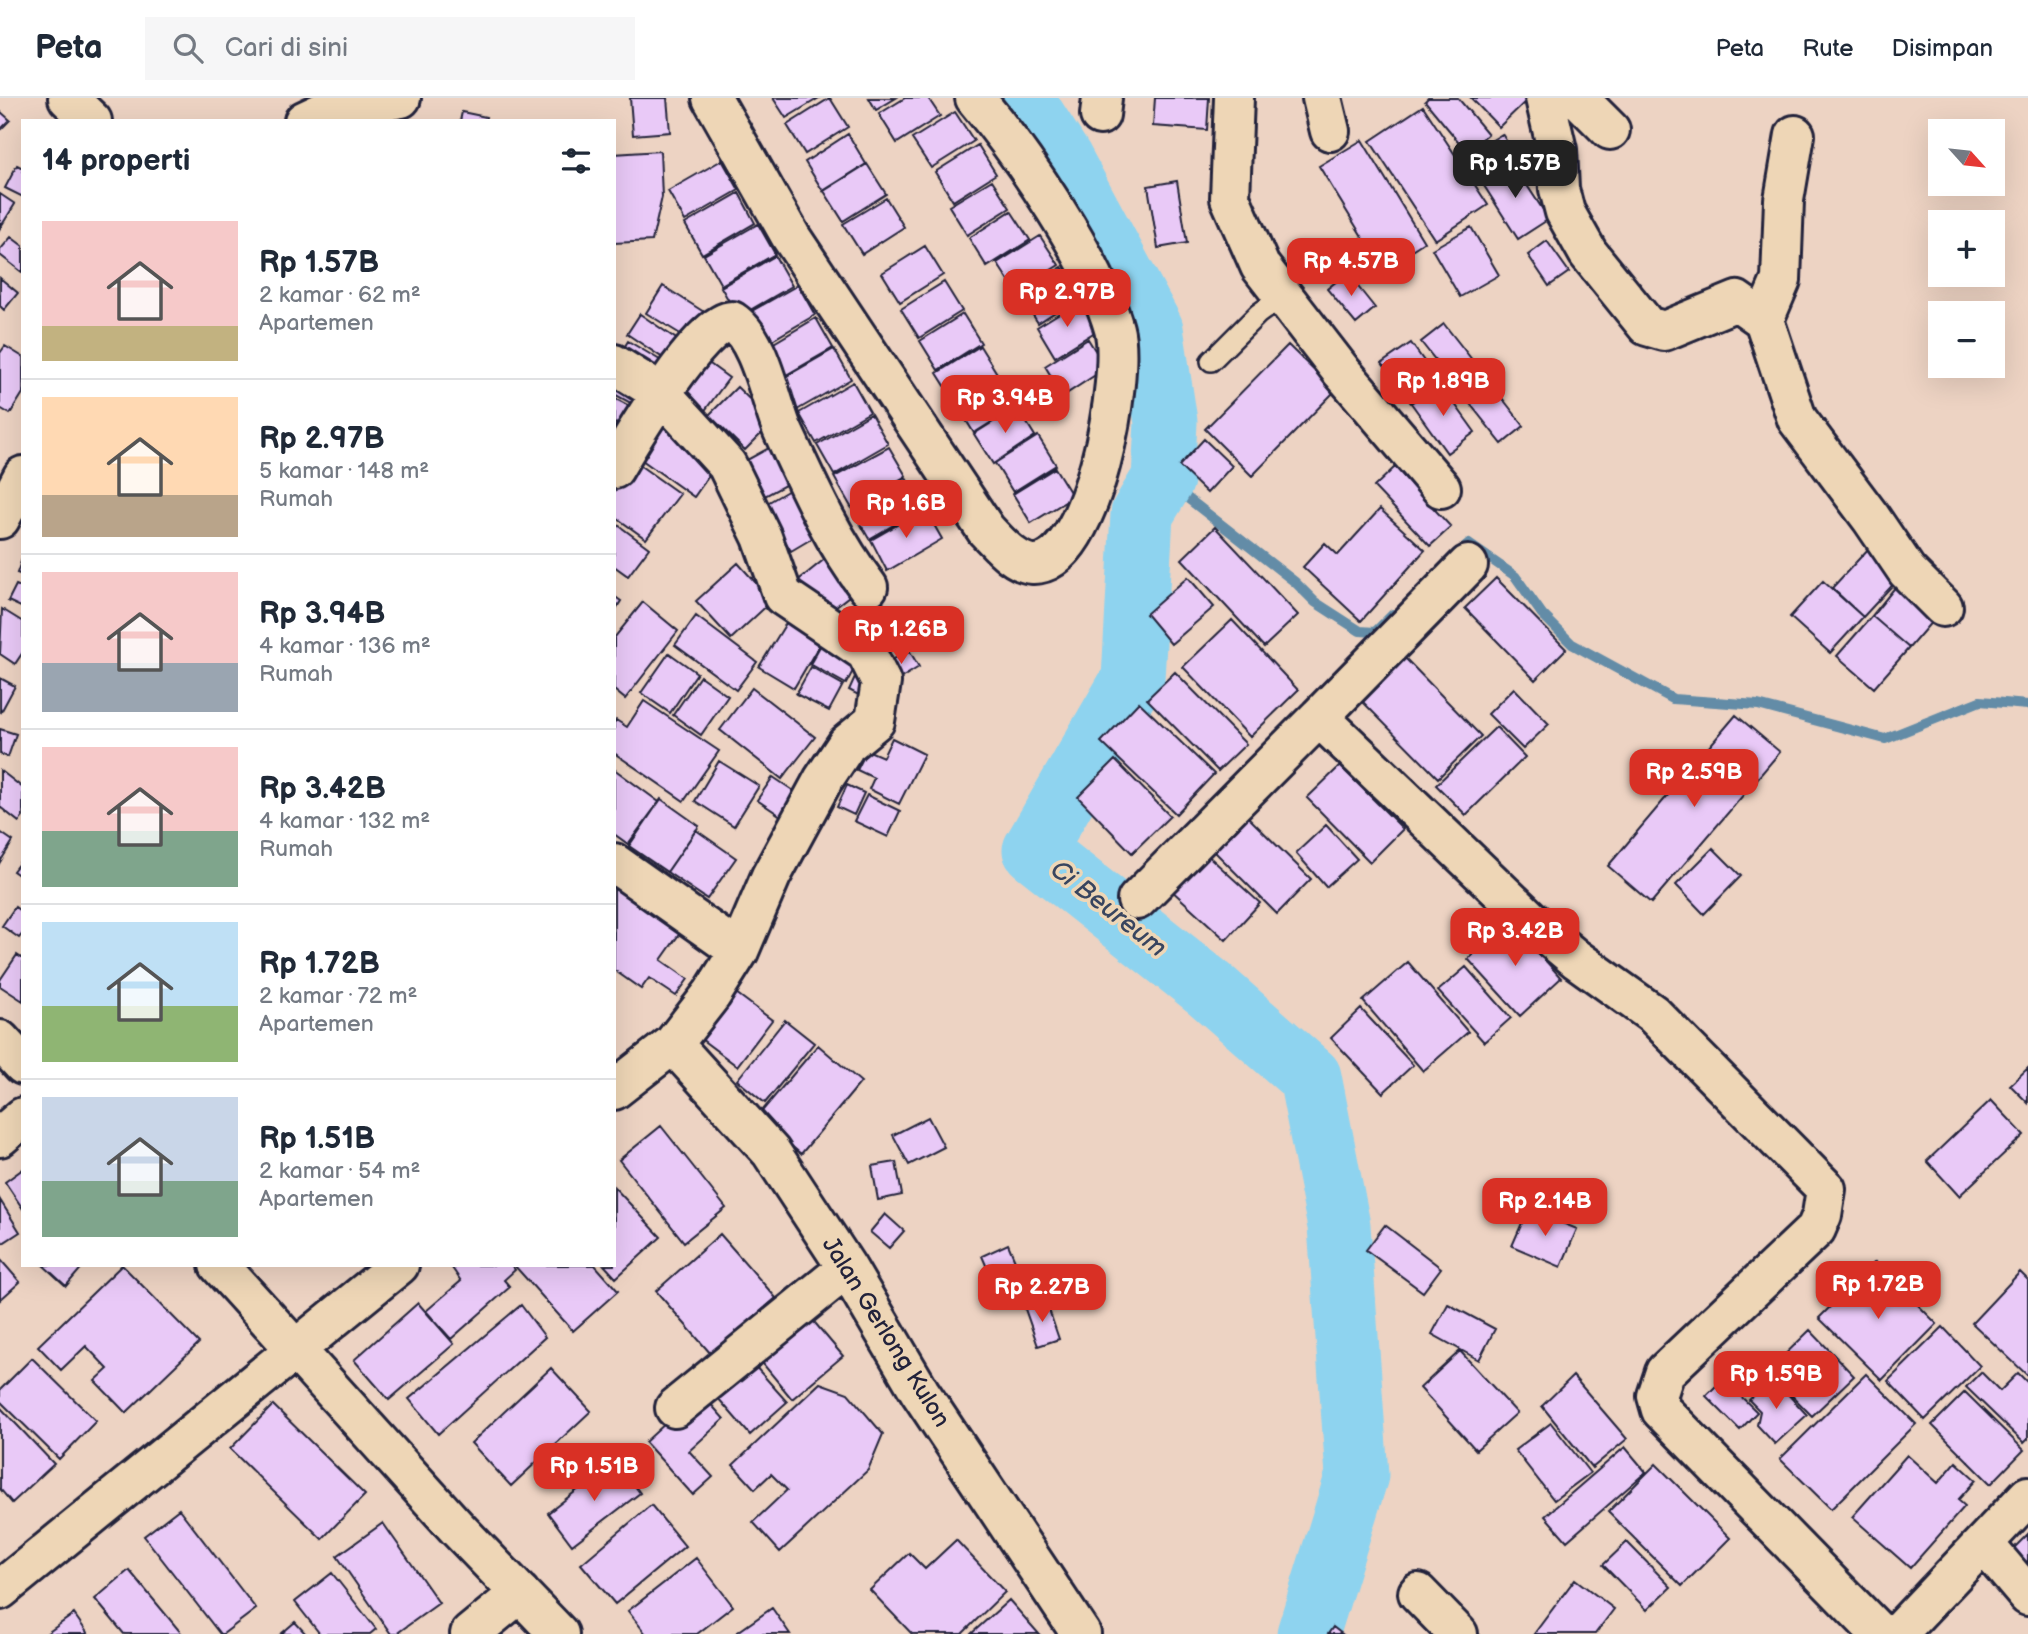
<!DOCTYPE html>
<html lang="id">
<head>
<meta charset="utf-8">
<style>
  body { margin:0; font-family:"Balsamiq Sans",sans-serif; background:#f6f6f7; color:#1f2937; height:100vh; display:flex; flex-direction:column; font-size:26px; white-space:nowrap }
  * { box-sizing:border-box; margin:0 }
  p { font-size:23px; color:#747a83 }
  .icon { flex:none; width:38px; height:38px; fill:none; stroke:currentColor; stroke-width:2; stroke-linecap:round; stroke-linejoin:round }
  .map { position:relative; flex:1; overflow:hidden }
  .details { position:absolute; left:21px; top:21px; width:595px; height:1148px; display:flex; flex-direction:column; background:#fff; border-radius:0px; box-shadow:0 7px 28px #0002 }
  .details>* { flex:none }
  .needle { width:46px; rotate:117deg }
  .tools { position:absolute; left:1928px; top:21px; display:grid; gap:14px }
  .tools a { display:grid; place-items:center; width:77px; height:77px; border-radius:0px; background:#fff; box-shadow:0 7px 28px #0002; font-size:35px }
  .price { position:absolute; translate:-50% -60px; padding:0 16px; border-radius:14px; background:#d93025; color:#fff; font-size:23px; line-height:46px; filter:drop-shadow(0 2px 4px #0008) }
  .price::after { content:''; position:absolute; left:50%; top:42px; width:21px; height:16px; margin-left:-10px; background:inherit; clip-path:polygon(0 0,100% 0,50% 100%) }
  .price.active { background:#222; color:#fff }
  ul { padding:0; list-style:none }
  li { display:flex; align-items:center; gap:21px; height:175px; padding:0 21px }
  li+li { border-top:2px solid #e0e1e3 }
  li span { display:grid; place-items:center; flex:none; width:196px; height:140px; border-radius:0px; color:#555 }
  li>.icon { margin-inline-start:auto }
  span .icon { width:84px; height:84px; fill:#fffc; stroke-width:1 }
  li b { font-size:30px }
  h2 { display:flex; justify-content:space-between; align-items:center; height:84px; padding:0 21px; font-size:30px }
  header { display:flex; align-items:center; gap:42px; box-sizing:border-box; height:98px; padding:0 35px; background:#fff; border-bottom:2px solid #e0e1e3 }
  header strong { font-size:33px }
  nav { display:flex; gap:38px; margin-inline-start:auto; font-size:24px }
  .search { width:490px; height:63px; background:#f6f6f7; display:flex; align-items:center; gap:18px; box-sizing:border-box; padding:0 24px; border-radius:0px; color:#747a83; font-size:26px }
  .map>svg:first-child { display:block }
</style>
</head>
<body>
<header>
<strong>Peta</strong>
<div class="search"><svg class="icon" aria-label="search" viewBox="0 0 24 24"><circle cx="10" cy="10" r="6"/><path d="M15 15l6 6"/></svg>Cari di sini</div>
<nav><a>Peta</a><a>Rute</a><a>Disimpan</a></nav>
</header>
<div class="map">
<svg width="2028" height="1536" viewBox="0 0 2028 1536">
  <rect width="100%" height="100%" fill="#edd3c3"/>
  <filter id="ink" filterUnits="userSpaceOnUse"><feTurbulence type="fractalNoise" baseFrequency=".0143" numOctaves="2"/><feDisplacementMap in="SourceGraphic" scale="14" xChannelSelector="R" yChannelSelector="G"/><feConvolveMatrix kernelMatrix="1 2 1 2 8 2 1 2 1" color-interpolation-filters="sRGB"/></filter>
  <g filter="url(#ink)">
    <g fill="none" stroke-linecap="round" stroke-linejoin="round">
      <path stroke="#638ca7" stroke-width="10" d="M1163 381 1295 484 1315 504 1360 533 1375 534 1393 516
        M1456 457 1469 446 1515 478 1542 516 1572 546 1673 601 1758 607 1885 641 1980 603 2028 607"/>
      <path stroke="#8ed3ef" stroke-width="63" d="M1022 0 1062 63 1152 231 1166 324 1163 381 1142 416 1133 581 1034 752 1210 891 1310 979 1339 1128 1357 1377 1308 1536"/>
    </g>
    <path fill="#e9c9f7" stroke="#22223b" stroke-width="2" d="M630 0H667L670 34 633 37Z
      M773 0H819L786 20Z
      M830 0 848 29 805 56 787 27Z
      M869 0H896L876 12Z
      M905 0H928L940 18 897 45 879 16Z
      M1155 0H1209L1207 32 1153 28Z
      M1428 0H1458L1488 36 1467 54 1425 3Z
      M1471 0H1529L1499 29Z
      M1423 8 1488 107 1435 142 1370 43Z
      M0 13 10 22 0 32Z
      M462 14 486 19 485 23H460Z
      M955 14 974 43 931 70 912 41Z
      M848 36 866 66 823 93 805 64Z
      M1502 36 1512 52 1473 76 1463 60Z
      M1362 42 1424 144 1382 171 1319 68Z
      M978 47 996 76 953 103 935 74Z
      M660 53 662 99 652 143 614 145V56Z
      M722 62 739 92 685 123 668 93Z
      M1511 63 1549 121 1518 141 1481 83Z
      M867 66 886 96 843 123 824 93Z
      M17 67 23 70V99L5 90Z
      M992 82 1010 110 967 137 949 108Z
      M1177 83 1187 145 1158 150 1148 88Z
      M739 95 755 125 702 156 685 126Z
      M0 96 15 106 0 130Z
      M886 100 904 129 862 156 843 126Z
      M1011 113 1030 142 987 169 969 140Z
      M758 126 775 156 721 187 704 157Z
      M1471 129 1499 177 1460 199 1432 151Z
      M1040 138 1059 167 1016 194 997 165Z
      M11 139 23 148V175L0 157V152Z
      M1547 143 1569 174 1549 188 1528 157Z
      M925 148 943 177 900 204 882 175Z
      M775 158 792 188 738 219 721 189Z
      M1062 169 1080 198 1038 225 1019 195Z
      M1347 175 1375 210 1356 226 1327 191Z
      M0 180 18 195 4 212 0 208Z
      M944 184 962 213 919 240 901 211Z
      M798 187 815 217 760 249 743 218Z
      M663 188 704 214 687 240 646 215Z
      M1079 203 1098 232 1055 259 1037 229Z
      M640 216 688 249 675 268 627 236Z
      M963 216 981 245 938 272 920 243Z
      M816 220 833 250 779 281 762 252Z
      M1444 226 1524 328 1502 346 1421 244Z
      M1088 241 1106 270 1063 298 1045 268Z
      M628 243 670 268 658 288 616 263Z
      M1411 245 1439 284 1411 305 1382 265Z
      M1288 247 1335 293 1252 378 1205 331Z
      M5 248 23 259V295L10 316 0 310V255Z
      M980 248 998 277 956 305 937 275Z
      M834 251 851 281 797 312 780 282Z
      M699 258 729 280 700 319 670 297Z
      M614 271 648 290 638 309 614 296Z
      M998 279 1017 308 974 335 956 306Z
      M853 284 870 314 816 345 799 315Z
      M1439 284 1475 334 1447 355 1411 305Z
      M737 289 773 324 745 352 709 317Z
      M614 300 637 312 626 331 614 325Z
      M1017 309 1035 338 993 366 974 336Z
      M871 316 888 346 834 377 817 347Z
      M660 320 720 362 694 399 635 357Z
      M1038 338 1056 367 1013 394 995 365Z
      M1204 341 1232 368 1207 395 1179 368Z
      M780 344 798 380 765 398 747 362Z
      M889 349 906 378 851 409 834 379Z
      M635 364 680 396 646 441 614 418V392Z
      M1395 369 1451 429 1430 448 1374 389Z
      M1055 370 1073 399 1031 425 1013 396Z
      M906 380 923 410 869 441 852 411Z
      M796 388 823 434 791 453 764 407Z
      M925 411 942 441 887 473 871 442Z
      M1380 411 1425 452 1361 523 1303 469 1325 445 1338 457Z
      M614 424 649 450 628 478 614 468Z
      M1215 429 1298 517 1264 549 1182 461Z
      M1870 449 1901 478 1863 519 1832 490Z
      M831 456 858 491 822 519 795 485Z
      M23 458V477L17 475Z
      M738 465 772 503 731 541 696 503Z
      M1188 479 1214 509 1171 546 1146 516Z
      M1496 480 1566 551 1535 582 1465 510Z
      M1901 482 1939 515 1909 550 1872 518Z
      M1823 483 1863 519 1830 555 1790 519Z
      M16 487 23 490V510L8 503Z
      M864 495 903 527 878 558 839 527Z
      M614 498 621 503 614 514Z
      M643 504 678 533 625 601 614 592V540Z
      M2 511 23 524V554L15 566 0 556Z
      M791 517 825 537 794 590 759 569Z
      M696 518 757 564 736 592 675 547Z
      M1872 518 1909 550 1874 590 1837 558Z
      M1232 522 1298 592 1250 639 1183 569Z
      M827 536 862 556 846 586 810 566Z
      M909 552 919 569 893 585 882 568Z
      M669 555 697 575 670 615 641 595Z
      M1405 560 1481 638 1438 680 1362 603Z
      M811 569 843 587 829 613 796 596Z
      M859 570 864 600 849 592Z
      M1175 574 1246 646 1218 673 1147 601Z
      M700 578 728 598 701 637 673 617Z
      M0 580 15 588 1 614 0 613Z
      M752 590 815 639 782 681 720 632Z
      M1514 590 1549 626 1523 651 1488 616Z
      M644 603 719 653 684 703 614 655V625L616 622 627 629Z
      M1139 604 1214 676 1176 716 1101 644Z
      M1736 617 1780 654 1651 805 1608 768Z
      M1496 629 1525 659 1466 717 1436 687Z
      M0 631 16 636 8 659 0 656Z
      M892 640 924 656 899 706 869 691 874 680 857 672 867 652 883 659Z
      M1115 662 1170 718 1132 755 1078 699Z
      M719 663 759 688 734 728 695 703Z
      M1340 668 1403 731 1370 764 1307 700Z
      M614 671 659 704 628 746 614 736Z
      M0 672 23 690V719L19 724 0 709Z
      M773 679 800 697 784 720 757 702Z
      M847 687 864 695 854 717 837 709Z
      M867 697 900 713 888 739 854 723Z
      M661 701 699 728 667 774 629 748Z
      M1246 717 1311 781 1277 816 1212 751Z
      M1326 727 1357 761 1326 789 1296 755Z
      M696 732 736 760 707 801 667 774Z
      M0 734 13 743 0 764Z
      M1713 750 1741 778 1704 816 1676 787Z
      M1204 754 1260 805 1226 842 1170 791Z
      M23 760V780L13 773Z
      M614 789 680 835 661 862 688 881 676 898 649 880 641 891 614 872Z
      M15 809 23 815V835L19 840 2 828Z
      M1510 823 1561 880 1520 918 1468 861Z
      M17 857 23 861V903L0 888V882Z
      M1408 864 1468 934 1423 973 1363 903Z
      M1466 869 1511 920 1484 944 1438 893Z
      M728 889 772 922 737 968 693 935Z
      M1361 911 1413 967 1383 995 1331 940Z
      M785 922 814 945 765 1005 737 982Z
      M818 947 861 984 801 1056 757 1019Z
      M2028 970V1005L2010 987Z
      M1991 1002 2024 1037 1959 1098 1927 1063Z
      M928 1019 944 1049 909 1067 893 1037Z
      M661 1028 726 1110 684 1144 619 1062Z
      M896 1064 902 1097 878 1102 872 1068Z
      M23 1071V1111L5 1084Z
      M614 1089 661 1139 616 1180 604 1167H614Z
      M0 1102 20 1134 3 1145 0 1140Z
      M1528 1111 1577 1131 1561 1169 1512 1148Z
      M885 1116 904 1133 889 1150 870 1134Z
      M1385 1127 1441 1170 1423 1194 1366 1152Z
      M720 1136 776 1200 711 1256 656 1193Z
      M1008 1146 1027 1191 1001 1202 982 1158Z
      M0 1161 20 1184 0 1202Z
      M1875 1164 1937 1226 1882 1282 1819 1220Z
      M43 1167H84L66 1188Z
      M122 1167 199 1245 126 1315 95 1283 108 1271 86 1248 61 1272 38 1248Z
      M450 1167H511L515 1172 504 1182 510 1189 451 1241 426 1213 461 1183Z
      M514 1167H595L618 1193 573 1233Z
      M2020 1174 2028 1182V1278L1972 1225Z
      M1046 1203 1059 1241 1038 1248 1025 1211Z
      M418 1205 454 1246 389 1302 354 1262Z
      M1448 1206 1495 1231 1479 1262 1432 1236Z
      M521 1207 545 1239 438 1336 409 1301Z
      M804 1212 843 1258 792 1301 754 1255Z
      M1943 1229 1980 1268 1925 1322 1888 1283Z
      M1810 1232 1854 1278 1812 1318 1768 1273Z
      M1460 1253 1517 1315 1476 1352 1420 1290Z
      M32 1260 96 1323 59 1361 0 1303V1292Z
      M754 1267 787 1304 750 1337 718 1300Z
      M551 1270 591 1313 511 1388 471 1345Z
      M1981 1274 2000 1293 2018 1275 2028 1285V1341L2024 1345 1966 1289Z
      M1866 1276 1916 1326 1831 1411 1780 1361Z
      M1573 1278 1627 1341 1592 1370 1542 1308Z
      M1773 1280 1807 1317 1775 1346 1757 1327 1760 1313 1749 1302Z
      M1723 1281 1757 1314 1740 1332 1706 1298Z
      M820 1285 848 1295 883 1336 868 1372 780 1454 753 1424 787 1392 771 1376 755 1391 733 1367Z
      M700 1294 724 1321 689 1353 713 1379 693 1397 645 1344Z
      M1965 1294 2024 1352 1991 1386 1932 1327Z
      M273 1307 365 1397 322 1441 230 1351Z
      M0 1309 54 1366 12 1405 0 1391Z
      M1551 1325 1590 1375 1554 1402 1515 1352Z
      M1625 1349 1646 1374 1567 1443 1545 1418Z
      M1907 1357 1938 1385 1956 1364 1976 1382 1958 1402 1965 1408 1910 1470 1852 1419Z
      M616 1362 640 1395 572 1447 548 1415Z
      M1656 1366 1730 1440 1682 1488 1608 1414Z
      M651 1407 685 1448 615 1506 581 1466Z
      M179 1411 256 1511 223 1536H220L144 1438Z
      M383 1425 439 1505 396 1536H391L337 1458Z
      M2028 1436V1473L2009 1455Z
      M956 1442 1005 1494 962 1536H912L870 1492 909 1455 925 1471Z
      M1627 1444 1671 1489 1647 1512 1603 1467Z
      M696 1460 733 1508 697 1536H646L628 1513Z
      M129 1472 182 1536H124L95 1501Z
      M332 1475 376 1531 370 1536H320L295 1504Z
      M1575 1481 1614 1511 1595 1536H1534Z
      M1009 1502 1039 1536H971Z
      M772 1510 790 1536H735Z
      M74 1516 88 1536H46Z
      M295 1524 306 1536H281Z
      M1333 1529 1342 1536H1328Z"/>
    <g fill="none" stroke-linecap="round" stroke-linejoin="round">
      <defs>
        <path id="service" d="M1211 263 1258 216 1283 198"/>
        <path id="minor" d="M68 0 92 23
          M712 0 791 139 986 432C998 444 1014 465 1033 466 1093 468 1126 275 1114 231 1095 162 1021 55 975 0
          M1234 0 1230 100 1260 168 1342 274 1441 390
          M1322 0 1330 33
          M1545 0 1557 52 1559 91 1565 114 1588 155 1647 228 1664 233 1737 203 1764 222 1797 321 1871 420 1907 473 1943 509
          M1578 0 1610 32
          M1100 17 1102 0
          M1764 222 1781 182 1784 102 1795 37
          M614 266 662 296 727 367 762 439 783 498 866 554 881 584 875 623 847 646 823 682 771 778 739 853 712 896 673 946 614 992
          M614 371C631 342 701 223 732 223 760 241 770 302 783 333 808 387 832 442 868 489
          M1319 619 1468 467
          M614 765 739 853
          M1137 802 1319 619 1539 830 1576 861 1653 916 1826 1091 1822 1117 1816 1131 1665 1274 1657 1298 1661 1312 1880 1536
          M0 942 23 967
          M673 946 771 1054 847 1170 920 1294 1081 1536
          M0 1039 23 1019
          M219 1167 457 1430 559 1536
          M675 1310 847 1170
          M1984 1446 2028 1498
          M0 1492 399 1167
          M1418 1495 1458 1536
          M470 1536 520 1495
          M1897 1536 2028 1398"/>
        <path id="secondary" d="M304 23 323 14 401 0
          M0 421 23 378"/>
      </defs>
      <use href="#service" stroke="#22223b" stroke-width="24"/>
      <use href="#minor" stroke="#22223b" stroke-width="44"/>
      <use href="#secondary" stroke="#22223b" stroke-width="44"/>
      <use href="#service" stroke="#eed6b6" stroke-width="19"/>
      <use href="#minor" stroke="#eed6b6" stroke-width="38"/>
      <use href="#secondary" stroke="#eed6b6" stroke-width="38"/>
    </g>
  </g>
  <g text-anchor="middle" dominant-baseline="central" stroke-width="7" stroke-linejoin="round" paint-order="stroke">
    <g font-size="24" fill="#22223b" stroke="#eed6b6">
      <text transform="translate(886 1234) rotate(58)">Jalan Gerlong Kulon</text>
    </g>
    <g font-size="26" font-style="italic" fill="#38455f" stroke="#eed6b6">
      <text transform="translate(1108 811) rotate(38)">Ci Beureum</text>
    </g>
  </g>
</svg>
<div class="tools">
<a><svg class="needle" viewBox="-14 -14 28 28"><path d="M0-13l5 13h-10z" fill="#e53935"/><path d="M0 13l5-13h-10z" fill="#747a83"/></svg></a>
<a>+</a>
<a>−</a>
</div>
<b class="price active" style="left:1515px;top:102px">Rp 1.57B</b>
<b class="price" style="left:1351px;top:200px">Rp 4.57B</b>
<b class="price" style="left:1067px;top:231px">Rp 2.97B</b>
<b class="price" style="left:1443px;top:320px">Rp 1.89B</b>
<b class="price" style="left:1005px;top:337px">Rp 3.94B</b>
<b class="price" style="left:906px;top:442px">Rp 1.6B</b>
<b class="price" style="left:901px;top:568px">Rp 1.26B</b>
<b class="price" style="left:1694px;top:711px">Rp 2.59B</b>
<b class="price" style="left:1515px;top:870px">Rp 3.42B</b>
<b class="price" style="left:1545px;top:1140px">Rp 2.14B</b>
<b class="price" style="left:1878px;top:1223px">Rp 1.72B</b>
<b class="price" style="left:1042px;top:1226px">Rp 2.27B</b>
<b class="price" style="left:1776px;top:1313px">Rp 1.59B</b>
<b class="price" style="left:594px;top:1405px">Rp 1.51B</b>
<section class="details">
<h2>14 properti<svg class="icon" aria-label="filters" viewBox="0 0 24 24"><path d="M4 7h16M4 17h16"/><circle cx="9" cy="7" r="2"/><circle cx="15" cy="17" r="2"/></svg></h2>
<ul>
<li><span style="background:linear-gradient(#f6c9c9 75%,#c2b280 0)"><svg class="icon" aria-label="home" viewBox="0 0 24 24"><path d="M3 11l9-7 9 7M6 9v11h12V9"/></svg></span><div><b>Rp 1.57B</b><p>2 kamar · 62 m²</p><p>Apartemen</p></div></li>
<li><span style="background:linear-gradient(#ffd9b3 70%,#b9a48a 0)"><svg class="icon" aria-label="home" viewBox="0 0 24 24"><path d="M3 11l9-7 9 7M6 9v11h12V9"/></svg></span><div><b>Rp 2.97B</b><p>5 kamar · 148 m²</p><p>Rumah</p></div></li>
<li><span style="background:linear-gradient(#f6c9c9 65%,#9aa5b1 0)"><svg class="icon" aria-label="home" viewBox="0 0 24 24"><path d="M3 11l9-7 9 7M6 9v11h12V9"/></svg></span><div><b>Rp 3.94B</b><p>4 kamar · 136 m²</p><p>Rumah</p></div></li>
<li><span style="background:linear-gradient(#f6c9c9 60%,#7fa58c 0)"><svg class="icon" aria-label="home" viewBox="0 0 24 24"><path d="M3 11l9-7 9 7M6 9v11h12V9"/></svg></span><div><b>Rp 3.42B</b><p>4 kamar · 132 m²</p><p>Rumah</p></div></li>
<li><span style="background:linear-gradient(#bfe0f5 60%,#8fb573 0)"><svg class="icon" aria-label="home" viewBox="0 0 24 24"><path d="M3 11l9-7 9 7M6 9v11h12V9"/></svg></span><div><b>Rp 1.72B</b><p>2 kamar · 72 m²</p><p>Apartemen</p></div></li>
<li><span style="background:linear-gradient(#c9d6e8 60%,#7fa58c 0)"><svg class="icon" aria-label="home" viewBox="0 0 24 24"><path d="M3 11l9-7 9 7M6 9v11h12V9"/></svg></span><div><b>Rp 1.51B</b><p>2 kamar · 54 m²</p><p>Apartemen</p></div></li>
</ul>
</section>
</div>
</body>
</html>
